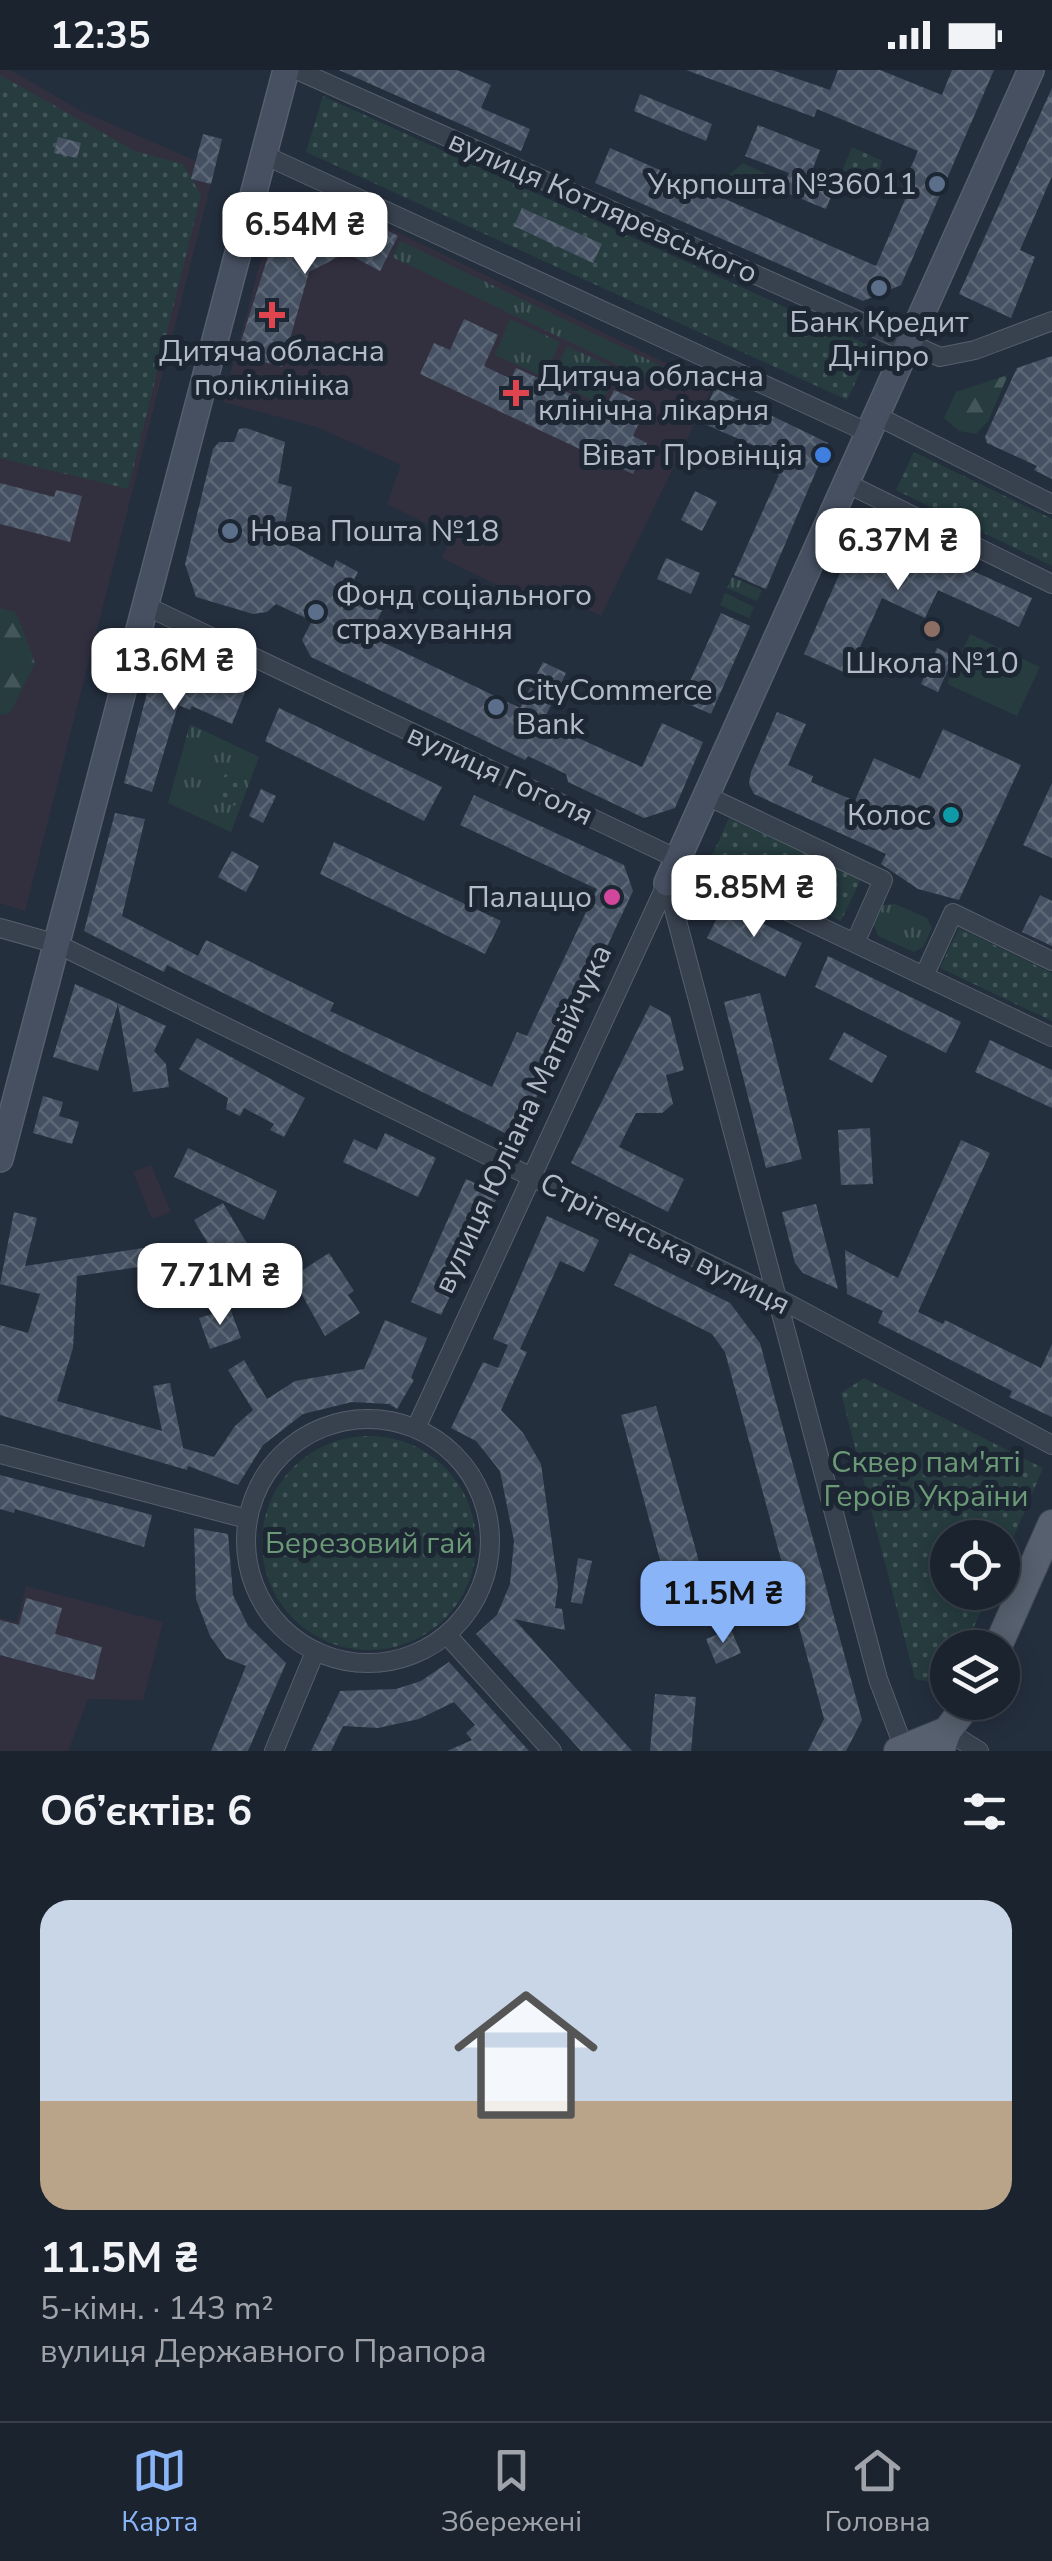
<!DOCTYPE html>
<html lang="uk">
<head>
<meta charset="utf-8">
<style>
  body { margin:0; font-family:"Nunito Sans",sans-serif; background:#282f3a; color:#f1f3f6; height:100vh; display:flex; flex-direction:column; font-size:38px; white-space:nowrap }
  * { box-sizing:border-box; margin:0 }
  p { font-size:32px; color:#a0a4aa }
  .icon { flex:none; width:55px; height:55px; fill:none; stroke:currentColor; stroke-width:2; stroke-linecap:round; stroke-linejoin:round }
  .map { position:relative; height:1681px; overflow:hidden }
  .side { display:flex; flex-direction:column; background:#1b232e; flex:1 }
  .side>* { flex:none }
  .fabs { position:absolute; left:930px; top:1450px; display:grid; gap:20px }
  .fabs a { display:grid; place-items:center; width:90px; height:90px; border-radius:50%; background:#1b232e; box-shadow:0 5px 25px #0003,0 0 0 2px #39404a; font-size:50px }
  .price { position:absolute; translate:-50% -85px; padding:0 22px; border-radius:20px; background:#fff; color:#222; font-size:32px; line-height:65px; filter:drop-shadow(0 2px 5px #0008) }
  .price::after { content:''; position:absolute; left:50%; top:60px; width:30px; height:22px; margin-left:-15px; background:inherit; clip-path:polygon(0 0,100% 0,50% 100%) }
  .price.active { background:#8ab4f8; color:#111 }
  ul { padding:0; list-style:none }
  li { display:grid; align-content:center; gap:20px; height:530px; padding:0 40px }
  li span { display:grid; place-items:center; height:310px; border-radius:30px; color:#555 }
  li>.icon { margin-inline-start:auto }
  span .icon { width:180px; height:180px; fill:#fffc; stroke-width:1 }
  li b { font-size:42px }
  h2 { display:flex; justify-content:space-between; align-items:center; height:120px; padding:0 40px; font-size:42px }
  .status { display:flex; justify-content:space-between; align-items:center; height:70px; padding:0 50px; background:#1b232e; direction:ltr }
  .status svg { height:28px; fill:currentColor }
  .dock { display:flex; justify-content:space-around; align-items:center; height:140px; border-top:2px solid #39404a; background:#1b232e; font-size:28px; color:#a0a4aa }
  .dock a { display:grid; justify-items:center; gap:5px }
  .dock .active { color:#8ab4f8 }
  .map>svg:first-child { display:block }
</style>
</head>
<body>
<div class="status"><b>12:35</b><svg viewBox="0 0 49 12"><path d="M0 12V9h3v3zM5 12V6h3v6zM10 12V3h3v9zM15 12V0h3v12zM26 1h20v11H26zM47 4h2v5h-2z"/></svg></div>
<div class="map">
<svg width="1052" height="1681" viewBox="0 0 1052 1681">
  <defs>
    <pattern id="grass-tufts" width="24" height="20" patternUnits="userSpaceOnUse" patternTransform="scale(2.5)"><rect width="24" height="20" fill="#263c3f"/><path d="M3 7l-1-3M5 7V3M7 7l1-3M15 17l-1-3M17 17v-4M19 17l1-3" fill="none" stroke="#435659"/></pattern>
    <pattern id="forest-firs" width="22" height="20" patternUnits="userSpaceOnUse" patternTransform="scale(2.5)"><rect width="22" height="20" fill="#263c3f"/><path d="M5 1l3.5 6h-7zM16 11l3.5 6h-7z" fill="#435659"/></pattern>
    <pattern id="park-dots" width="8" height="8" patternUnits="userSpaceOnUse" patternTransform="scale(2.5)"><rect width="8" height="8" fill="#263c3f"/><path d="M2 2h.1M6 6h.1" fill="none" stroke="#435659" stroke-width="1.8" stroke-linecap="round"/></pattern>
    <pattern id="building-cross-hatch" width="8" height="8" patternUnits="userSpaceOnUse" patternTransform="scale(2.5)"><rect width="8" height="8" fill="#455162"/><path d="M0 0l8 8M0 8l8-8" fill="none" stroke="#5d6877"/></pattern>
  </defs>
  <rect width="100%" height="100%" fill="#242f3e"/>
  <path fill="#32303f" d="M0 0H11L79 40 196 91 192 109 211 114 25 841 0 833Z
    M348 138 713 316 601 546 536 513 527 530 442 488 452 466 387 434 401 395 317 357 223 332 261 189 276 161 317 141Z
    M151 1095 171 1142 152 1149 133 1102Z
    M26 1516 163 1552 143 1630 88 1629 68 1681H0V1548L17 1552Z"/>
  <path fill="url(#grass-tufts)" d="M400 171 668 299 660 315 392 187Z
    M510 249 560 272 544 307 495 285Z
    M567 276 617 299 601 334 551 311Z
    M732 507 762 520 757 531 727 518Z
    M725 523 754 537 749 548 720 535Z
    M190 654 259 687 231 762 168 733Z
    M895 834 927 848 932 858 923 877 914 882 878 866 874 855 883 835Z"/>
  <path fill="url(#forest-firs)" d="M743 93 770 106 773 121C758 127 738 117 728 106Z
    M1008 305 988 351 976 364 959 361 944 348 956 322Z
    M0 538 16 542 35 593 10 643 0 645Z"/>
  <path fill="url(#park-dots)" d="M0 5 135 81 183 94 201 125 128 419 0 388Z
    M323 26 872 277 847 330 306 82Z
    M852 77 882 91 872 126 838 111Z
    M914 382 1052 449V496L896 420Z
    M225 704 244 712 235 736 216 728Z
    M729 748 861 809 841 851 710 790Z
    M959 858 1052 903V951L940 898Z
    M864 1308 1043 1398 1003 1492 1002 1468H948V1522L989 1523 965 1577 948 1578 947 1605 933 1612 915 1609 841 1323Z
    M262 1473a107 107 0 1 1 214 0a107 107 0 1 1-214 0Z"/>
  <path fill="#263c3f" d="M970 564 1040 597 1017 646 947 614Z"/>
  <path fill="url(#building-cross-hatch)" d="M339 0H457L491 15 481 38 530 59 521 81Z
    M686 0H772L830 20 838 0H880L942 25 952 0H994L901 215 863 231 595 113 610 78 876 196 907 125 900 122 918 81 817 39 814 47Z
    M1052 18V106L1020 180 1035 187 1011 248 959 224Z
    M640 24 712 54 706 71 634 41Z
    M758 55 820 80 810 106 835 117 826 139 782 121 789 103 745 86Z
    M203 64 222 69 211 114 191 109Z
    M58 67 81 73 77 88 54 83Z
    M522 138 602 174 593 193 514 156Z
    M335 143 356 144 398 166 380 201 346 183 309 202 282 297 237 284 271 177 296 157Z
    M464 249 498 265 484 296 511 309 516 298 547 312 577 327 572 338 600 350 614 320 647 335 633 366 647 373 633 404 420 304 434 273 450 280Z
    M1052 286V409L1034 400 1037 396 987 373 985 367 1017 298Z
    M715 318 828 373 766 519 734 505 779 405 775 403 782 388 700 352Z
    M246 358 285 372 278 413 292 417 282 470 333 498 336 490 358 502 341 536 376 525 381 528 384 536 370 566 520 638 543 592 566 603 543 652 642 697 662 653 703 672 675 738 644 748 568 712 566 704 528 686 525 690 311 587 302 570 312 551 276 534 267 542 253 544 196 527 185 494 213 379 219 372H234L239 359Z
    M0 413 54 427 56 420 82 426 70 472 0 454Z
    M695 421 717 432 702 461 681 450Z
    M863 451 1032 528 1019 557 938 520 925 548 882 528 848 604 804 584Z
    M666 488 700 503 691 524 657 509Z
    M721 543 750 556 711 644 681 631Z
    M937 578 954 586 938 622 921 614Z
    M164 583 245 622 232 654 192 636 190 640 178 635 152 722 124 713 156 587Z
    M279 638 442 717 424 751 265 671Z
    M777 642 806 654 788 695 813 706 811 712 855 731 874 688 920 709 943 659 1021 695 959 830 918 819 881 794 886 784 754 724 749 714 751 702Z
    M1052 713V788L1023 775Z
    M261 719 276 726 263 753 249 746Z
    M474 725 624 795 633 821 517 1069 167 895 164 902 84 861 115 743 145 749 122 846 198 886 206 870 334 933 330 941 492 1017 517 962 527 966 597 819 460 755Z
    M334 772 501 851 485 884 320 804Z
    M232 781 259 796 246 822 218 807Z
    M1040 825 1052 831V876L1022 862Z
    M724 834 802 873 785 907 707 868Z
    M828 886 961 952 946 983 815 917Z
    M75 914 113 931 166 956 154 981 166 994 169 1017 133 1022 118 934 98 1001 53 987Z
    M760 923 802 1089 766 1098 724 932Z
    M650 935 670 946 684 1000 666 1005 673 1034 662 1043H636L619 1077 684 1109 668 1142 571 1093Z
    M844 962 887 986 872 1013 829 989Z
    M197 968 305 1028 284 1067 270 1060 274 1054 244 1038 240 1046 226 1039 228 1028 179 999Z
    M990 970 1052 1000V1038L975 1002Z
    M43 1026 63 1032 59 1046 79 1052 72 1074 33 1063Z
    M870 1058 873 1114 841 1115 838 1060Z
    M385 1063 436 1088 418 1127 343 1092 354 1069 377 1080Z
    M961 1070 990 1083 918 1242 943 1254 945 1250 1041 1298 1052 1274V1347L1009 1327 1012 1321 878 1253 883 1241 847 1224 845 1180 898 1208Z
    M188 1078 277 1121 264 1150 174 1107Z
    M466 1109 499 1124 441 1245 411 1232Z
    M223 1133 274 1219 245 1236 194 1150Z
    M816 1134 826 1173 838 1219 803 1203 795 1193 782 1142Z
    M14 1142 37 1148 25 1196 150 1177 153 1195 77 1206 73 1278 57 1331 162 1361 153 1316 170 1313 183 1378 214 1387 235 1356 253 1340 228 1300 244 1290 267 1329 295 1311 364 1299 385 1250 427 1268 411 1308 414 1310 397 1339 389 1334 352 1332 303 1344 263 1375 238 1415 188 1396 187 1400 0 1345V1255L28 1263 40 1224 0 1214Z
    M547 1146 599 1170 584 1202 560 1191 520 1279 527 1282 501 1340 523 1363 541 1394 558 1516 555 1538 562 1539 565 1560 514 1549 632 1681H581L476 1564 497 1545 510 1514 514 1471 500 1401 476 1371 451 1358 483 1292 498 1298 508 1275 493 1269Z
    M329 1183 354 1221 348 1225 360 1243 325 1266 292 1207Z
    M630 1183 730 1233 760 1273 862 1650 846 1681H808L824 1649 725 1282 712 1264 614 1215Z
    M230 1238 241 1268 210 1279 199 1248Z
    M656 1336 706 1517 670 1527 621 1345Z
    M0 1405 152 1445 144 1477 15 1439 14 1443 0 1439Z
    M194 1458 228 1464 233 1525 248 1556 286 1593 248 1681H211L246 1596 226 1588 210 1566 196 1529Z
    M578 1488 592 1491 582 1534 571 1532Z
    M26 1528 62 1538 55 1564 102 1577 94 1610 0 1585V1550L19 1555Z
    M731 1559 741 1583 716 1594 706 1569Z
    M449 1592 529 1681H447L472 1670 466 1663 475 1655 454 1632 419 1649 378 1658 343 1656 331 1681H311L340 1621 396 1619 421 1611Z
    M655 1624 696 1627 691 1681H650Z"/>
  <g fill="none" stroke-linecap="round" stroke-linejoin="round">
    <defs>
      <path id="street" d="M297 0 940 287 975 280 1052 251
        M264 85 869 363
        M877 346 1052 434
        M846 413 1052 514
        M146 536 1052 967
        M707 726 883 810 855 873
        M667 813 878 1609 905 1681
        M0 858 57 874 776 1227 1052 1375
        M924 906 953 843 1052 891
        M246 1471a122 122 0 1 1 244 0a122 122 0 1 1-244 0Z
        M416 1358 667 813
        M0 1384 247 1449
        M447 1565 552 1681
        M947 1661 979 1681
        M274 1681 315 1582"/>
      <path id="secondary" d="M667 813 1031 0
        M0 1089 286 0"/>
      <path id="primary" d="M997 1578 1052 1454
        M898 1681 947 1661
        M940 1681 947 1661 969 1632"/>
    </defs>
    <use href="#street" stroke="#565f6c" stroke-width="20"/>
    <use href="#secondary" stroke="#565f6c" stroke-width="28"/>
    <use href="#primary" stroke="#414a57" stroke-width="30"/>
    <use href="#street" stroke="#38414e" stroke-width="18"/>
    <use href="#secondary" stroke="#465061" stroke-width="25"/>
    <use href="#primary" stroke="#56606e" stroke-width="28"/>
  </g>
  <g fill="#5c6f8a" stroke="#1d2633" stroke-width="4">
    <circle cx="937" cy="114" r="10"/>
    <circle cx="879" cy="218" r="10"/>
    <circle cx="230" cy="461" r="10"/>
    <circle cx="316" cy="542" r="10"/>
    <circle cx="496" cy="637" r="10"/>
  </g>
  <g fill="#e0444e" stroke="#1d2633" stroke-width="4">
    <path d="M267 230h10v10h10v10h-10v10h-10v-10h-10v-10h10z"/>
    <path d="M511 308h10v10h10v10h-10v10h-10v-10h-10v-10h10z"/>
  </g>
  <circle fill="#3f7fe0" stroke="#1d2633" stroke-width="4" cx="823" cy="385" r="10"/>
  <circle fill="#8d6e63" stroke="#1d2633" stroke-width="4" cx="932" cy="559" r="10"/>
  <circle fill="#0f9aa8" stroke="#1d2633" stroke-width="4" cx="951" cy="745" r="10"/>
  <circle fill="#d1479c" stroke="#1d2633" stroke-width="4" cx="612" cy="827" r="10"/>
  <g text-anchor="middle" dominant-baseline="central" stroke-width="10" stroke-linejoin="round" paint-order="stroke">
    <g font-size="30" fill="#b4bcc9" stroke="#1d2633" text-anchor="end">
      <text x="917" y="114">Укрпошта №36011</text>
      <text x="879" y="252" text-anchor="middle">Банк Кредит<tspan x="879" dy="34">Дніпро</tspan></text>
      <text x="272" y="281" text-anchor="middle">Дитяча обласна<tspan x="272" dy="34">поліклініка</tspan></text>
      <text x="538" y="306" text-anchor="start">Дитяча обласна<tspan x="538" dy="34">клінічна лікарня</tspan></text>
      <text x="803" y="385">Віват Провінція</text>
      <text x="250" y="461" text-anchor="start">Нова Пошта №18</text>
      <text x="336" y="525" text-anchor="start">Фонд соціального<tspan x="336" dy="34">страхування</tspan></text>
      <text x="932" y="593" text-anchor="middle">Школа №10</text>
      <text x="516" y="620" text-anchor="start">CityCommerce<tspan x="516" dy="34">Bank</tspan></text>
      <text x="931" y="745">Колос</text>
      <text x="592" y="827">Палаццо</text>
    </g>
    <g font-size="30" fill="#b4bcc9" stroke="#1d2633">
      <text transform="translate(603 137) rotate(24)">вулиця Котляревського</text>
      <text transform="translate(500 705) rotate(25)">вулиця Гоголя</text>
      <text transform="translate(523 1049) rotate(-65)">вулиця Юліана Матвійчука</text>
      <text transform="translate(665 1174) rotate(27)">Стрітенська вулиця</text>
    </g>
    <g font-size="30" fill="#6b9a76" stroke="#1d2633">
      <text x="926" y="1392">Сквер пам'яті<tspan x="926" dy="34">Героїв України</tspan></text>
      <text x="369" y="1473">Березовий гай</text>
    </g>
  </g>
</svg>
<div class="fabs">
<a><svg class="icon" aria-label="locate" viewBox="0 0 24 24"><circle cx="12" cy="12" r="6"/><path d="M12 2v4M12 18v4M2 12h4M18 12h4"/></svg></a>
<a><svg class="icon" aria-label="layers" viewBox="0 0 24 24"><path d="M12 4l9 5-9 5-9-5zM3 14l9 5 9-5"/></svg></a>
</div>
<b class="price" style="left:305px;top:207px">6.54M ₴</b>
<b class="price" style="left:898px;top:523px">6.37M ₴</b>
<b class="price" style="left:174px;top:643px">13.6M ₴</b>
<b class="price" style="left:754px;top:870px">5.85M ₴</b>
<b class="price" style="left:220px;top:1258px">7.71M ₴</b>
<b class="price active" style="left:723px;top:1576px">11.5M ₴</b>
</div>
<section class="side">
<h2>Об’єктів: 6<svg class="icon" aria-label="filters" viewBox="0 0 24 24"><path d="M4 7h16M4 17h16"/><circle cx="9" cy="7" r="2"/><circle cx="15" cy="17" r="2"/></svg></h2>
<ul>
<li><span style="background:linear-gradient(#c9d6e8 65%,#b9a48a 0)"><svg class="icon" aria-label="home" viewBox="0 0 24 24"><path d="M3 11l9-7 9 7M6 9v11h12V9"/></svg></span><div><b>11.5M ₴</b><p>5-кімн. · 143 m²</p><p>вулиця Державного Прапора</p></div></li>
</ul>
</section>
<nav class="dock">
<a class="active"><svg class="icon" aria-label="map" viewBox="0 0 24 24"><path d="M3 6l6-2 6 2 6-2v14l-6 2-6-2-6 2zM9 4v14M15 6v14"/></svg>Карта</a>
<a><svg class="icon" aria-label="saved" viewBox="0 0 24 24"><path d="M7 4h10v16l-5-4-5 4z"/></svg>Збережені</a>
<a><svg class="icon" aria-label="home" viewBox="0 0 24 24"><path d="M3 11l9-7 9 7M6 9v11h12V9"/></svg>Головна</a>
</nav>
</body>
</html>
